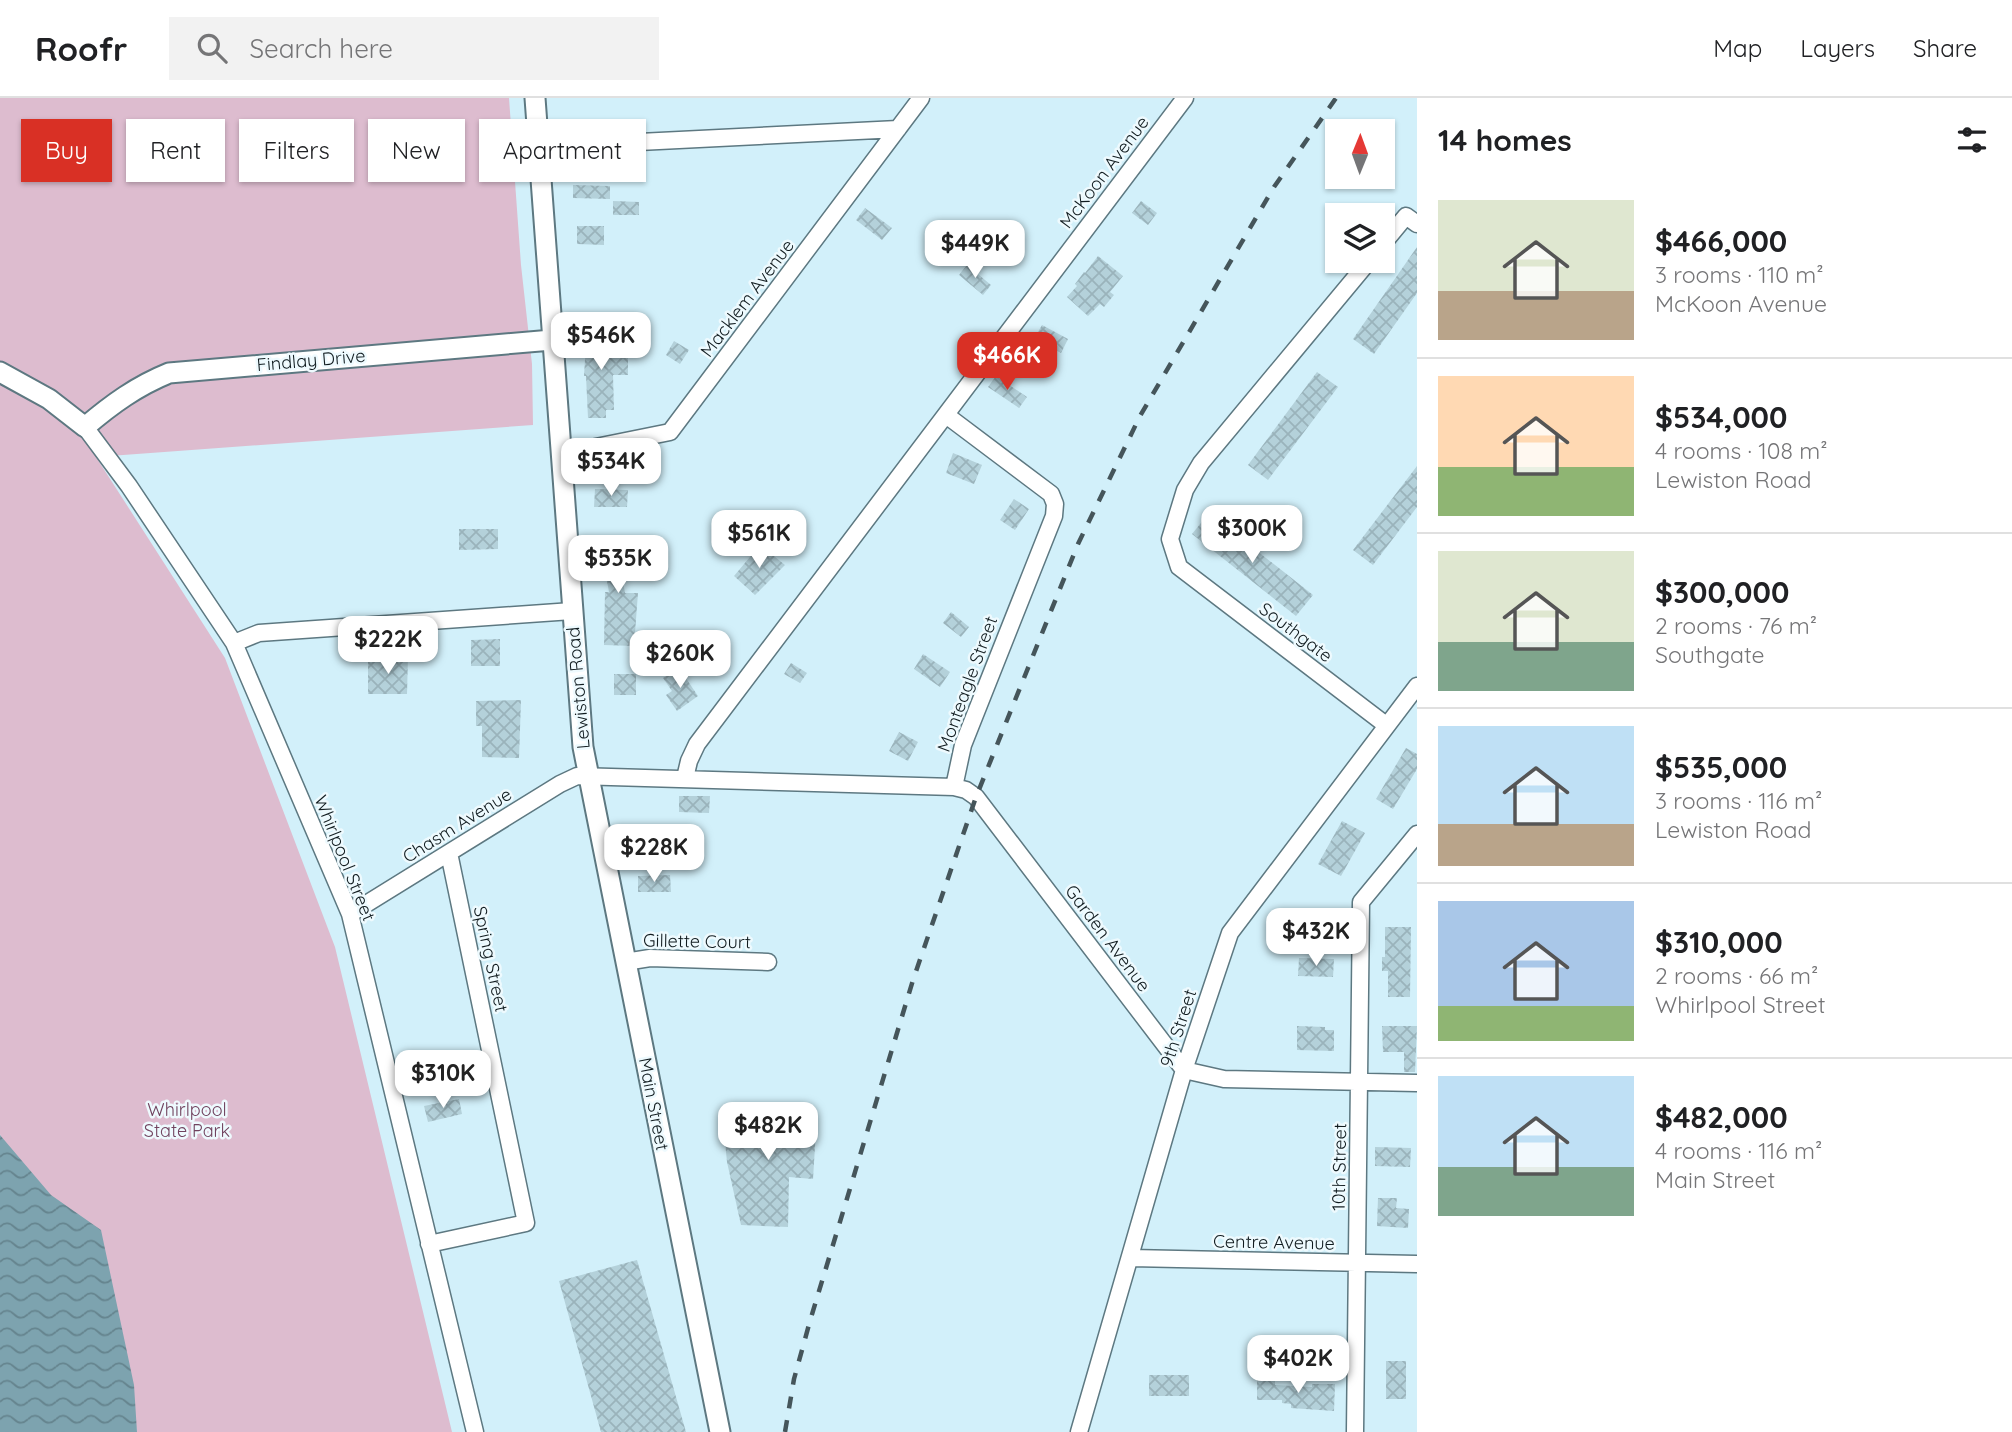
<!DOCTYPE html>
<html lang="en">
<head>
<meta charset="utf-8">
<style>
  body { margin:0; font-family:Quicksand,sans-serif; background:#f2f2f2; color:#202124; height:100vh; display:flex; flex-direction:column; font-size:26px; white-space:nowrap }
  * { box-sizing:border-box; margin:0 }
  p { font-size:23px; color:#757577 }
  .icon { flex:none; width:38px; height:38px; fill:none; stroke:currentColor; stroke-width:2; stroke-linecap:round; stroke-linejoin:round }
  .map { position:relative; flex:1; overflow:hidden }
  .details { display:flex; flex-direction:column; background:#fff; width:595px }
  .details>* { flex:none }
  .hud { position:absolute; left:21px; top:21px; width:665px; height:63px; display:flex; gap:14px }
  .needle { width:46px; rotate:1deg }
  .controls { position:absolute; left:1325px; top:21px; display:grid; gap:14px }
  .controls a { display:grid; place-items:center; width:70px; height:70px; border-radius:0px; background:#fff; box-shadow:0 2px 5px #0004; font-size:35px }
  .price { position:absolute; translate:-50% -60px; padding:0 16px; border-radius:14px; background:#fff; color:#222; font-size:23px; line-height:46px; filter:drop-shadow(0 2px 4px #0008) }
  .price::after { content:''; position:absolute; left:50%; top:42px; width:21px; height:16px; margin-left:-10px; background:inherit; clip-path:polygon(0 0,100% 0,50% 100%) }
  .price.selected { background:#d93025; color:#fff }
  ul { padding:0; list-style:none }
  li { display:flex; align-items:center; gap:21px; height:175px; padding:0 21px }
  li+li { border-top:2px solid #e0e0e0 }
  li span { display:grid; place-items:center; flex:none; width:196px; height:140px; border-radius:0px; color:#555 }
  li>.icon { margin-inline-start:auto }
  span .icon { width:84px; height:84px; fill:#fffc; stroke-width:1 }
  li b { font-size:30px }
  h2 { display:flex; justify-content:space-between; align-items:center; height:84px; padding:0 21px; font-size:30px }
  .pill { padding:0 24px; border-radius:0px; background:#fff; box-shadow:0 2px 5px #0004; font-size:24px; line-height:63px }
  .pill.selected { background:#d93025; color:#fff }
  header { display:flex; align-items:center; gap:42px; box-sizing:border-box; height:98px; padding:0 35px; background:#fff; border-bottom:2px solid #e0e0e0 }
  header strong { font-size:33px }
  nav { display:flex; gap:38px; margin-inline-start:auto; font-size:24px }
  .search { width:490px; height:63px; background:#f2f2f2; display:flex; align-items:center; gap:18px; box-sizing:border-box; padding:0 24px; border-radius:0px; color:#757577; font-size:26px }
  main { display:flex; flex:1; min-height:0 }
  .map>svg:first-child { display:block }
</style>
</head>
<body>
<header>
<strong>Roofr</strong>
<div class="search"><svg class="icon" aria-label="search" viewBox="0 0 24 24"><circle cx="10" cy="10" r="6"/><path d="M15 15l6 6"/></svg>Search here</div>
<nav><a>Map</a><a>Layers</a><a>Share</a></nav>
</header>
<main>
<div class="map">
<svg width="1417" height="1334" viewBox="0 0 1417 1334">
  <defs>
    <pattern id="water-waves" width="16" height="10" patternUnits="userSpaceOnUse" patternTransform="scale(1.75)"><rect width="16" height="10" fill="#7da3af"/><path d="M0 5q4-4 8 0t8 0" fill="none" stroke="#65848e"/></pattern>
    <pattern id="building-cross-hatch" width="8" height="8" patternUnits="userSpaceOnUse" patternTransform="scale(1.75)"><rect width="8" height="8" fill="#b4d1da"/><path d="M0 0l8 8M0 8l8-8" fill="none" stroke="#9ab3bb"/></pattern>
  </defs>
  <rect width="100%" height="100%" fill="#d2f0fa"/>
  <path fill="#ddbccf" d="M0 0H509L521 167 532 266 533 327 96 359 225 560 335 849 452 1334H137L126 1274 15 1116 0 1036Z"/>
  <path fill="url(#water-waves)" d="M0 1037 51 1097 101 1132 134 1287 137 1334H0Z"/>
  <path fill="url(#building-cross-hatch)" d="M573 87 610 88V101L573 100Z
    M613 103 639 104V117H613Z
    M1141 103 1157 115 1148 127 1132 115Z
    M865 110 892 130 882 142 856 122Z
    M577 128H604V147L577 146Z
    M1417 149V195L1374 256 1353 241Z
    M1098 158 1123 178 1110 194 1114 197 1104 209 1100 206 1088 218 1067 199 1077 188 1075 186 1084 174 1085 175Z
    M967 167 991 187 983 197 959 177Z
    M1042 227 1068 241 1061 255 1034 241Z
    M587 228H607V258H628V277H613L614 312H606V320H588L586 278H584Z
    M674 243 689 252 680 266 666 257Z
    M1317 274 1338 289 1268 382 1248 367Z
    M996 278 1027 299 1019 310 988 289Z
    M953 355 982 367 974 386 946 375Z
    M1417 368V409L1373 467 1353 452Z
    M595 391 628 392 627 409H594Z
    M1014 401 1029 411 1015 432 1000 422Z
    M1209 415 1313 497 1296 518 1192 436Z
    M459 431H498V451L459 452Z
    M600 442H633V462L619 461 625 495H638L634 548 604 547 605 494H609L603 461H600Z
    M760 447 785 467 755 497 734 478Z
    M951 514 969 529 961 539 943 525Z
    M500 541V568H471V542Z
    M923 556 950 574 940 589 914 571Z
    M388 558H408L407 596H368V563L389 564Z
    M791 565 807 575 800 585 784 576Z
    M679 570 698 598 677 613 666 597 672 593 663 580Z
    M614 576H636V597H614Z
    M521 602 519 660 482 659V628H476V603Z
    M899 634 918 644 908 663 889 653Z
    M1406 650 1417 656V671L1393 711 1376 701Z
    M679 698H710L709 715 679 714Z
    M1342 723 1365 735 1341 778 1318 766Z
    M670 777 671 794H638V778Z
    M1385 829H1411L1410 899H1388V873H1382V859H1385Z
    M1299 860 1334 861 1333 879 1298 878Z
    M1297 928 1325 929V932H1334V953L1297 952Z
    M1382 928H1417L1415 974H1404V954H1383Z
    M459 1001 462 1016 428 1024 424 1008Z
    M722 1014 817 1016 813 1081 789 1079 788 1129 741 1127 727 1064Z
    M1375 1049 1411 1050 1410 1069 1375 1068Z
    M1378 1100H1397L1396 1110 1409 1111 1408 1130 1377 1128Z
    M637 1162 686 1334H601L559 1183Z
    M1386 1263H1406V1301H1386Z
    M1149 1277H1189V1298H1149Z
    M1257 1279 1275 1280V1287L1312 1289V1286H1335L1334 1313 1291 1310V1306L1282 1305V1302H1257Z"/>
  <g fill="none" stroke-linecap="round" stroke-linejoin="round">
    <defs>
      <path id="minor" d="M539 49 898 31
        M1382 147 1406 118 1417 126
        M1369 163 1201 365 1185 392 1170 441 1179 469 1386 627
        M946 317 1051 396 1055 406 1054 418 963 647 954 689
        M85 329 129 388 234 545 350 816 475 1334
        M561 356 670 334 921 0
        M234 545 259 535 572 513
        M685 680 689 663 697 646 1185 0
        M350 816 560 686 577 678 954 689 966 692 976 699 1184 972 1224 981 1417 985
        M625 864 650 860 768 864
        M429 1146 526 1125 449 755
        M1131 1160 1417 1166
        M1079 1334 1184 972 1230 835 1417 588
        M1355 1334 1361 804 1417 736"/>
      <path id="major" d="M535 0 583 649 720 1334
        M0 274 49 301 85 329C112 306 137 288 169 275L552 242"/>
    </defs>
    <use href="#minor" stroke="#5d7881" stroke-width="19"/>
    <use href="#major" stroke="#5d7881" stroke-width="23"/>
    <use href="#minor" stroke="#fff" stroke-width="16"/>
    <use href="#major" stroke="#fff" stroke-width="19"/>
    <path stroke="#45555a" stroke-width="4.5" stroke-dasharray="12 12" stroke-linecap="butt" d="M785 1334 794 1281 810 1223 913 882 976 699 1078 446 1140 318 1274 89 1336 0"/>
  </g>
  <g text-anchor="middle" dominant-baseline="central" stroke-width="5" stroke-linejoin="round" paint-order="stroke">
    <g font-size="18" fill="#101b1f" stroke="#eefafe">
      <text transform="translate(1104 74) rotate(-53)">McKoon Avenue</text>
      <text transform="translate(747 200) rotate(-53)">Macklem Avenue</text>
      <text transform="translate(311 262) rotate(-5)">Findlay Drive</text>
      <text transform="translate(1296 534) rotate(37)">Southgate</text>
      <text transform="translate(967 586) rotate(-70)">Monteagle Street</text>
      <text transform="translate(578 590) rotate(-95)">Lewiston Road</text>
      <text transform="translate(457 727) rotate(-32)">Chasm Avenue</text>
      <text transform="translate(345 760) rotate(68)">Whirlpool Street</text>
      <text transform="translate(1108 840) rotate(53)">Garden Avenue</text>
      <text transform="translate(697 843) rotate(1)">Gillette Court</text>
      <text transform="translate(491 861) rotate(78)">Spring Street</text>
      <text transform="translate(1178 930) rotate(-72)">9th Street</text>
      <text transform="translate(654 1006) rotate(79)">Main Street</text>
      <text transform="translate(1339 1069) rotate(-89)">10th Street</text>
      <text transform="translate(1274 1144) rotate(1)">Centre Avenue</text>
    </g>
    <g font-size="18" fill="#70425e" stroke="#eefafe">
      <text x="187" y="1011">Whirlpool<tspan x="187" dy="21">State Park</tspan></text>
    </g>
  </g>
</svg>
<div class="controls">
<a><svg class="needle" viewBox="-14 -14 28 28"><path d="M0-13l5 13h-10z" fill="#e53935"/><path d="M0 13l5-13h-10z" fill="#757577"/></svg></a>
<a><svg class="icon" aria-label="layers" viewBox="0 0 24 24"><path d="M12 4l9 5-9 5-9-5zM3 14l9 5 9-5"/></svg></a>
</div>
<b class="price" style="left:975px;top:182px">$449K</b>
<b class="price" style="left:601px;top:274px">$546K</b>
<b class="price selected" style="left:1007px;top:294px">$466K</b>
<b class="price" style="left:611px;top:400px">$534K</b>
<b class="price" style="left:1252px;top:467px">$300K</b>
<b class="price" style="left:759px;top:472px">$561K</b>
<b class="price" style="left:618px;top:497px">$535K</b>
<b class="price" style="left:388px;top:578px">$222K</b>
<b class="price" style="left:680px;top:592px">$260K</b>
<b class="price" style="left:654px;top:786px">$228K</b>
<b class="price" style="left:1316px;top:870px">$432K</b>
<b class="price" style="left:443px;top:1012px">$310K</b>
<b class="price" style="left:768px;top:1064px">$482K</b>
<b class="price" style="left:1298px;top:1297px">$402K</b>
<div class="hud">
<a class="pill selected">Buy</a>
<a class="pill">Rent</a>
<a class="pill">Filters</a>
<a class="pill">New</a>
<a class="pill">Apartment</a>
</div>
</div>
<section class="details">
<h2>14 homes<svg class="icon" aria-label="filters" viewBox="0 0 24 24"><path d="M4 7h16M4 17h16"/><circle cx="9" cy="7" r="2"/><circle cx="15" cy="17" r="2"/></svg></h2>
<ul>
<li><span style="background:linear-gradient(#dfe7d0 65%,#b9a48a 0)"><svg class="icon" aria-label="home" viewBox="0 0 24 24"><path d="M3 11l9-7 9 7M6 9v11h12V9"/></svg></span><div><b>$466,000</b><p>3 rooms · 110 m²</p><p>McKoon Avenue</p></div></li>
<li><span style="background:linear-gradient(#ffd9b3 65%,#8fb573 0)"><svg class="icon" aria-label="home" viewBox="0 0 24 24"><path d="M3 11l9-7 9 7M6 9v11h12V9"/></svg></span><div><b>$534,000</b><p>4 rooms · 108 m²</p><p>Lewiston Road</p></div></li>
<li><span style="background:linear-gradient(#dfe7d0 65%,#7fa58c 0)"><svg class="icon" aria-label="home" viewBox="0 0 24 24"><path d="M3 11l9-7 9 7M6 9v11h12V9"/></svg></span><div><b>$300,000</b><p>2 rooms · 76 m²</p><p>Southgate</p></div></li>
<li><span style="background:linear-gradient(#bfe0f5 70%,#b9a48a 0)"><svg class="icon" aria-label="home" viewBox="0 0 24 24"><path d="M3 11l9-7 9 7M6 9v11h12V9"/></svg></span><div><b>$535,000</b><p>3 rooms · 116 m²</p><p>Lewiston Road</p></div></li>
<li><span style="background:linear-gradient(#a9c7e8 75%,#8fb573 0)"><svg class="icon" aria-label="home" viewBox="0 0 24 24"><path d="M3 11l9-7 9 7M6 9v11h12V9"/></svg></span><div><b>$310,000</b><p>2 rooms · 66 m²</p><p>Whirlpool Street</p></div></li>
<li><span style="background:linear-gradient(#bfe0f5 65%,#7fa58c 0)"><svg class="icon" aria-label="home" viewBox="0 0 24 24"><path d="M3 11l9-7 9 7M6 9v11h12V9"/></svg></span><div><b>$482,000</b><p>4 rooms · 116 m²</p><p>Main Street</p></div></li>
</ul>
</section>
</main>
</body>
</html>
